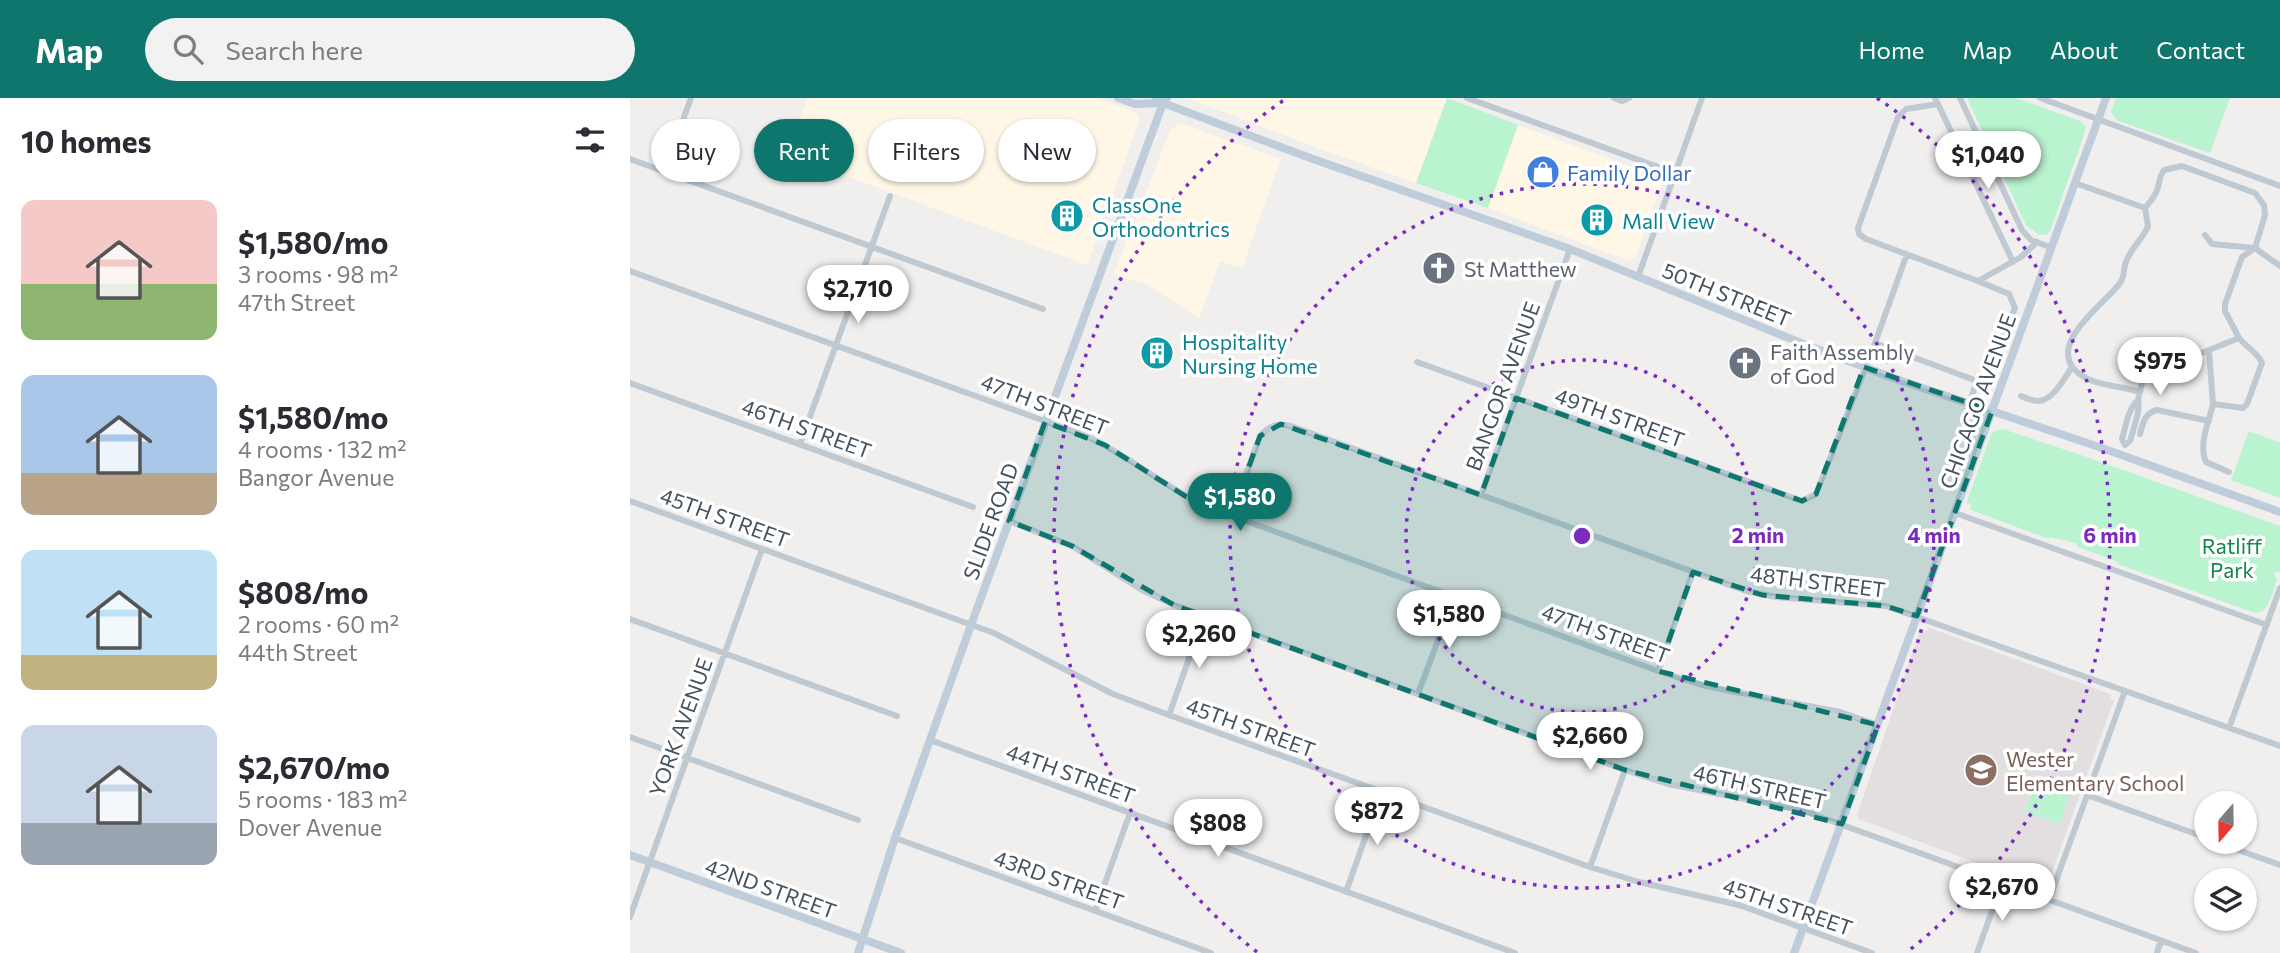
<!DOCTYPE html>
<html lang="en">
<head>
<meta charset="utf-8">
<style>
  body { margin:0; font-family:Commissioner,sans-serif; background:#f2f2f3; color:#2b2b33; height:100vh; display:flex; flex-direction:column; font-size:26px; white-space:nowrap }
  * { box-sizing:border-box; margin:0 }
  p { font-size:23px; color:#7c7c81 }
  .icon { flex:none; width:38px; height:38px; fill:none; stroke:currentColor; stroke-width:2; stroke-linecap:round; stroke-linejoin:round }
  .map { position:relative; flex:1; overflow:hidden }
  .panel { display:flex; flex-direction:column; background:#fff; width:630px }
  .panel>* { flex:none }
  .top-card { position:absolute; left:21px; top:21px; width:665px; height:63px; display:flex; gap:14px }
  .needle { width:46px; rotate:200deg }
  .controls { position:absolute; left:1564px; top:693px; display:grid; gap:14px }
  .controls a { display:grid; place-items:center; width:63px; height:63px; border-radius:50%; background:#fff; box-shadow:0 2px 5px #0004; font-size:35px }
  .price { position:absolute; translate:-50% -60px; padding:0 16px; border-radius:24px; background:#fff; color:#222; font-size:23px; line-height:46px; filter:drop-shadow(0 2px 4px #0008) }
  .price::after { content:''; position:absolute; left:50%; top:42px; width:21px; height:16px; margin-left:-10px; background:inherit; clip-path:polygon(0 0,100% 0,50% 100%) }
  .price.selected { background:#0f766e; color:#fff }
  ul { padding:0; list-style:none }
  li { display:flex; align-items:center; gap:21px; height:175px; padding:0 21px }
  li span { display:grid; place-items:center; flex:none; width:196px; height:140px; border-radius:14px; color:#555 }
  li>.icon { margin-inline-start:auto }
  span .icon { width:84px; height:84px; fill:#fffc; stroke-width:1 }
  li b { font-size:30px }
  h2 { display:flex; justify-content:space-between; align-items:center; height:84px; padding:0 21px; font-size:30px }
  .pill { padding:0 24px; border-radius:32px; background:#fff; box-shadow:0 2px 5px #0004; font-size:24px; line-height:63px }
  .pill.selected { background:#0f766e; color:#fff }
  header { display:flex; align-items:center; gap:42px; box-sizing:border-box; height:98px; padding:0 35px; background:#0f766e; color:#fff }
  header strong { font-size:33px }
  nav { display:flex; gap:38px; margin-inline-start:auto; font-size:24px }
  .search { width:490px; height:63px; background:#f2f2f3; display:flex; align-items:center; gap:18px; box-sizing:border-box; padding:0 24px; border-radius:38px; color:#7c7c81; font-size:26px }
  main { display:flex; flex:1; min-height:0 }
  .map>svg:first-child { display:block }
</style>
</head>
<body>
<header>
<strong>Map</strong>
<div class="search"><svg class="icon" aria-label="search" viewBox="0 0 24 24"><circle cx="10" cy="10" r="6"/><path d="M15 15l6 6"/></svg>Search here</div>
<nav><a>Home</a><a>Map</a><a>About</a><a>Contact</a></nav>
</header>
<main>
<section class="panel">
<h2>10 homes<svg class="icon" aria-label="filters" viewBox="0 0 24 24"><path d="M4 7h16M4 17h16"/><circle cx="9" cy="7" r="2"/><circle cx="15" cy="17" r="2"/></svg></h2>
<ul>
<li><span style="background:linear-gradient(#f6c9c9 60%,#8fb573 0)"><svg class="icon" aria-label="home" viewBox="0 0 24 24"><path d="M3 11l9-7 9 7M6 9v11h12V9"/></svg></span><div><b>$1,580/mo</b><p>3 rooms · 98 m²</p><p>47th Street</p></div></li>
<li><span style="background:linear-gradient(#a9c7e8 70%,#b9a48a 0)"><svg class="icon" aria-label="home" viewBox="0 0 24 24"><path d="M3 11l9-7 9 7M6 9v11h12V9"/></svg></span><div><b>$1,580/mo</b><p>4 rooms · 132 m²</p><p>Bangor Avenue</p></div></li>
<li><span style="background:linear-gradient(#bfe0f5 75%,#c2b280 0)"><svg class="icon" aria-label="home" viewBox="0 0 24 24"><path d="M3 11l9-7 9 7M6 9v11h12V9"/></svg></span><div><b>$808/mo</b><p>2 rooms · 60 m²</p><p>44th Street</p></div></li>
<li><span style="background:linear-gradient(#c9d6e8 70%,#9aa5b1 0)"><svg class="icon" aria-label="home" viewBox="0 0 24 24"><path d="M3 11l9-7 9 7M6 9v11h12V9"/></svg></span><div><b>$2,670/mo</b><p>5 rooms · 183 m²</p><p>Dover Avenue</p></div></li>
</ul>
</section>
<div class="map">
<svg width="1650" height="855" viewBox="0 0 1650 855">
  <rect width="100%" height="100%" fill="#f1eeee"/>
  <path fill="#fef7e6" d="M178 0H467L506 14 510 21 457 167 157 56Z
    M557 0H817L786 85 693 52Z
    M550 25 651 61 612 170 590 163 569 220 516 186 484 176 540 33Z
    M888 27 1031 80 1032 86 1005 160 997 162 858 110Z"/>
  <path fill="#e3dfe0" d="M1297 529 1478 595 1482 597 1480 599 1481 602H1484L1417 788 1415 786 1409 790 1370 776 1371 774 1229 721 1227 717 1290 533 1292 531 1294 534 1298 532Z"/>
  <path fill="#b9f3cf" d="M817 0 888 27 858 110 786 85Z
    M1337 0H1386L1450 23 1455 28V34L1420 133 1416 137H1409L1396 127Z
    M1486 0H1600L1580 55 1486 22 1481 14Z
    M1373 331 1451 357 1650 428V472L1649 475 1645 474 1644 478 1647 480C1643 492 1640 515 1625 515L1488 466V464L1448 449 1446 445 1420 439 1419 441 1341 412 1339 410 1342 408 1339 405 1337 406V403L1362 334Z
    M1619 333 1650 345V400L1601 382Z
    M1407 679 1441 691 1430 726 1395 714Z"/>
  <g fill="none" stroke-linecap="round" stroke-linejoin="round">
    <path stroke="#bec9d2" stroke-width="6" d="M837 0 1045 75
      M984 0 992 3 999 0
      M1305 0 1308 6 1276 11 1268 19 1228 130 1229 136 1236 141 1348 183 1391 159 1407 144
      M1330 0 1392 132 1401 142 1422 150
      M1410 0 1650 88
      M1308 6 1383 164
      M0 61 413 211
      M34 74 61 0
      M1445 85 1515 110 1518 128C1513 141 1500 151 1496 164 1493 171 1495 179 1490 185 1476 205 1418 244 1445 272 1461 289 1490 287 1510 294
      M1515 110C1520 104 1526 98 1528 89 1530 82 1529 79 1534 72L1552 68 1625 95 1634 107 1635 117 1625 150 1582 146 1575 137
      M1277 156 1245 245 1347 283 1356 281 1385 210 1379 196 1348 183
      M0 173 456 338C498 357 533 388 575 408L1028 573 1075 588 1210 614 1248 627
      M1008 179 1072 0
      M1579 253 1583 306 1613 310 1617 306 1632 265C1628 255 1616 249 1609 240
      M787 264 1172 403 1186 396 1245 245
      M0 285 343 409
      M1391 298C1396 300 1403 303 1408 303 1423 303 1435 279 1442 269
      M1508 302 1512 285 1517 278H1531L1545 261 1569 256 1609 240 1595 213V206L1612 159 1625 150 1650 168
      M1508 302C1511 312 1503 332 1500 343L1495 347 1492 341C1496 328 1498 311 1508 302Z
      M1339 306 1347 283
      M1583 306C1579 324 1568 347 1576 364L1599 374
      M1510 336C1513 324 1515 315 1527 312L1579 323
      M170 346 260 98
      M851 397 940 151
      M0 403 364 535 483 596 539 617 960 769 1009 784 1109 807 1242 855
      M1325 415 1637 527
      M601 418 630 338C639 327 647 325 661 328L1116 493 1146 499 1256 508 1650 648
      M379 423 442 448 512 492 544 507 995 672 1038 686 1171 712 1566 855
      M0 521 267 618
      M1028 573 1063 474
      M788 596 824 499
      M539 617 574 518
      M1599 630 1650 490
      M0 639 228 722
      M300 642 885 855
      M1457 697 1577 740
      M265 740 581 855
      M1586 744 1650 767
      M960 769 995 672
      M716 794 751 695
      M1419 802 1495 593
      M465 813 500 715
      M0 819 132 451
      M1347 855 1372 785
      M1527 855 1531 842"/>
    <path stroke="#bfccd9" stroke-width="8" d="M488 0 505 6 533 5
      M526 0 533 5 683 61 940 151 1166 243 1263 280 1472 350 1650 414
      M0 757 271 855
      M228 855 265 740 341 527 533 5 537 0
      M1164 855 1476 0"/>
  </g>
  <path fill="#0f766e" fill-opacity="0.2" stroke="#0f766e" stroke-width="5" stroke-dasharray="14 9" stroke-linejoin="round" d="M1234 269 1362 313 1287 518 1256 508 1132 497 1063 474 1028 573 1248 627 1212 726 995 672 544 507 442 448 379 423 415 324 475 347 558 400 601 418 630 338 651 326 851 397 886 300 1172 403 1186 396Z"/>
  <g fill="none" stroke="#7b2cbf" stroke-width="3.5" stroke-dasharray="3.5 7">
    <circle cx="952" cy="438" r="176"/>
    <circle cx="952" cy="438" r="352"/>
    <path d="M627 854A528 528 0 0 1 657 0M1247 0A528 528 0 0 1 1277 854"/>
  </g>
  <defs>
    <symbol id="shop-disc" viewBox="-11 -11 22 22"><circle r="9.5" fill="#3f7fe0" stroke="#fff"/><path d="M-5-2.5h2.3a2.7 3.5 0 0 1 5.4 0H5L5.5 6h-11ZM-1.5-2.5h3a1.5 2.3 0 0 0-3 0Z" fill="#fff"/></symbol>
    <symbol id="building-disc" viewBox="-11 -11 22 22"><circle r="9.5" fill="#0f9aa8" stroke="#fff"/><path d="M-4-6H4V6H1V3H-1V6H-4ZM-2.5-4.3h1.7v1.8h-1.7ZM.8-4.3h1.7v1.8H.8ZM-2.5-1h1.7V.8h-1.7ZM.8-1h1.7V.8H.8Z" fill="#fff"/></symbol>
    <symbol id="church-disc" viewBox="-11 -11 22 22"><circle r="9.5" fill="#6b7280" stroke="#fff"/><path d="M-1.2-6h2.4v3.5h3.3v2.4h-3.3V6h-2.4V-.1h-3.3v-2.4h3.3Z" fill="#fff"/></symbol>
    <symbol id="school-disc" viewBox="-11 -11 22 22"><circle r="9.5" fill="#8d6e63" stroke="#fff"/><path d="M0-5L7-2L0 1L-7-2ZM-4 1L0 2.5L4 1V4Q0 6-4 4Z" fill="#fff"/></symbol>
  </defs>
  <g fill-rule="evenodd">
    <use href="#shop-disc" x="894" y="55" width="38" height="38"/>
    <use href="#building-disc" x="418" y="99" width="38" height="38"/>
    <use href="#building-disc" x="948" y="103" width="38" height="38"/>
    <use href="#church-disc" x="790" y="151" width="38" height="38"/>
    <use href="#building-disc" x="508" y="236" width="38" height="38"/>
    <use href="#church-disc" x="1096" y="246" width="38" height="38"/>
    <use href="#school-disc" x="1332" y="653" width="38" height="38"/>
  </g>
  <g text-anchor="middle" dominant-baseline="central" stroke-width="7" stroke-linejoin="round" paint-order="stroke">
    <g font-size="21" fill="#366cbe" stroke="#fff" text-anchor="start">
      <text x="937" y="74">Family Dollar</text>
    </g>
    <g font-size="21" fill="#0d838f" stroke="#fff" text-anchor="start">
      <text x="462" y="106">ClassOne<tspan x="462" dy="24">Orthodontrics</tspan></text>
      <text x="992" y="122">Mall View</text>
      <text x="552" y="243">Hospitality<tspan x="552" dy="24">Nursing Home</tspan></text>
    </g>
    <g font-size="21" fill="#5b616d" stroke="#fff" text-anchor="start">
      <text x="834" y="170">St Matthew</text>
      <text x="1140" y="253">Faith Assembly<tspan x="1140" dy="24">of God</tspan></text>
    </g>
    <g font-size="21" fill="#45525e" stroke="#fff">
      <text transform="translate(1097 196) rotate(22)">50TH STREET</text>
      <text transform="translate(872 288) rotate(-70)">BANGOR AVENUE</text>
      <text transform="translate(1347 303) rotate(-70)">CHICAGO AVENUE</text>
      <text transform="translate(415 306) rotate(21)">47TH STREET</text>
      <text transform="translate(990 319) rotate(20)">49TH STREET</text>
      <text transform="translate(177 330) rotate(20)">46TH STREET</text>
      <text transform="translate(95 419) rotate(20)">45TH STREET</text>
      <text transform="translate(360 423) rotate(-70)">SLIDE ROAD</text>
      <text transform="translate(1188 483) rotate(7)">48TH STREET</text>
      <text transform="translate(976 535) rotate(20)">47TH STREET</text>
      <text transform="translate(50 629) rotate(-70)">YORK AVENUE</text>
      <text transform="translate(621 629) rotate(20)">45TH STREET</text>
      <text transform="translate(441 675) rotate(20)">44TH STREET</text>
      <text transform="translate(1130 688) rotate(13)">46TH STREET</text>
      <text transform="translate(429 781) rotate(20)">43RD STREET</text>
      <text transform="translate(141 790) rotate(20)">42ND STREET</text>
      <text transform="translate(1158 808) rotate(19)">45TH STREET</text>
    </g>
    <g font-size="21" fill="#0e8749" stroke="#fff">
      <text x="1602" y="447">Ratliff<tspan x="1602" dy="24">Park</tspan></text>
    </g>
    <g font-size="21" fill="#785e54" stroke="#fff" text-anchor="start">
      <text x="1376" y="660">Wester<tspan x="1376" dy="24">Elementary School</tspan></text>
    </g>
  </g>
  <circle cx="952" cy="438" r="10" fill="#7b2cbf" stroke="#fff" stroke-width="3.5"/>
  <g font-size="21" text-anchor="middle" font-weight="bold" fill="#7b2cbf" stroke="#fff" stroke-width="7" stroke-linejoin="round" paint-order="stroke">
    <text x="1128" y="445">2 min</text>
    <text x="1304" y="445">4 min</text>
    <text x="1480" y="445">6 min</text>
  </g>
</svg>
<div class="controls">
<a><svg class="needle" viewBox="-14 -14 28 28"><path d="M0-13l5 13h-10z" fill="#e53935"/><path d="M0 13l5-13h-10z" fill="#7c7c81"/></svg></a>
<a><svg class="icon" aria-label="layers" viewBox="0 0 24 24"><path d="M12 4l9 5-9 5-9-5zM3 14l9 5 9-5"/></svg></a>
</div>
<b class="price" style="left:1358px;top:93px">$1,040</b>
<b class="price" style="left:228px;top:227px">$2,710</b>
<b class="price" style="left:1530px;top:299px">$975</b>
<b class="price selected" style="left:610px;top:435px">$1,580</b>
<b class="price" style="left:819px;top:552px">$1,580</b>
<b class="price" style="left:569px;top:572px">$2,260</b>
<b class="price" style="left:960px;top:674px">$2,660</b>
<b class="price" style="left:747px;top:749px">$872</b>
<b class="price" style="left:588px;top:761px">$808</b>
<b class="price" style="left:1372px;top:825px">$2,670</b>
<div class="top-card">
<a class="pill">Buy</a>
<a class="pill selected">Rent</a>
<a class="pill">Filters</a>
<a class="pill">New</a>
</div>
</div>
</main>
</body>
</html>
